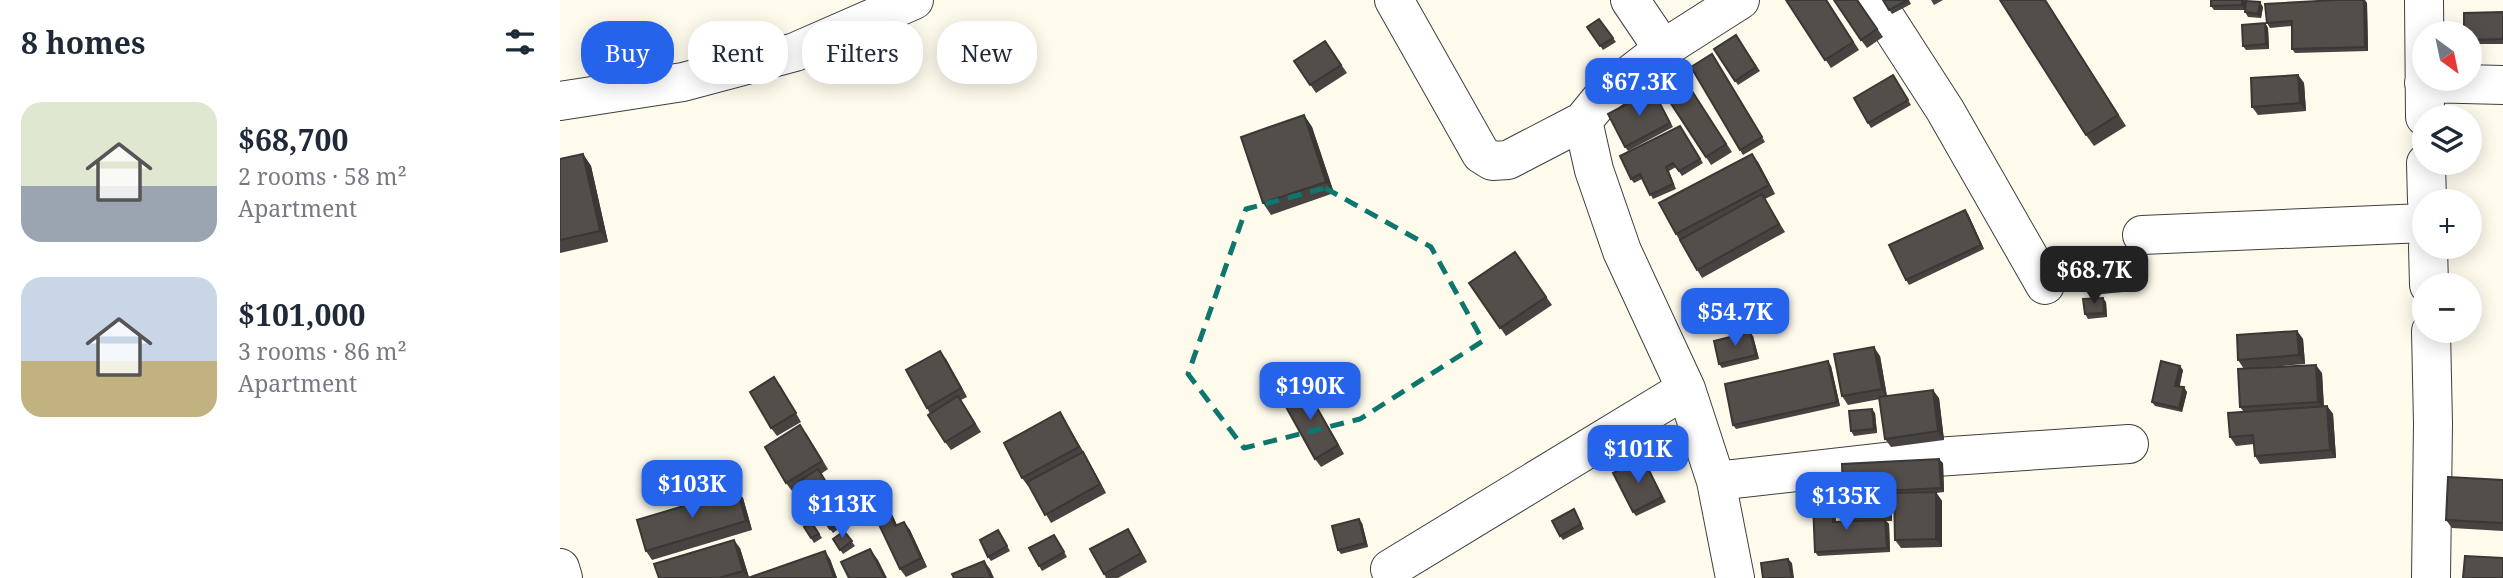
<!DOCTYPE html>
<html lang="en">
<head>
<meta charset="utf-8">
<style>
  body { margin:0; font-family:"Noto Serif",serif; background:#f2f2f3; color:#1f2937; height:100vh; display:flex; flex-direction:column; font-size:26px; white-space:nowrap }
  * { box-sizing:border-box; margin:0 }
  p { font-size:23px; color:#747a83 }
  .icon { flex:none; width:38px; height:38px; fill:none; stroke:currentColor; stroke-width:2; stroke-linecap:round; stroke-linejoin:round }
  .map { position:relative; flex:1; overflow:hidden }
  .panel { display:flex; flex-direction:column; background:#fff; width:560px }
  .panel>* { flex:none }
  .hud { position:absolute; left:21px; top:21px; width:665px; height:63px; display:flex; gap:14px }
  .needle { width:46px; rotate:147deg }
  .tools { position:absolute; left:1852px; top:21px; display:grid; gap:14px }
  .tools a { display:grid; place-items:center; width:70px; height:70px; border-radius:50%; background:#fff; box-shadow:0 4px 18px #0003; font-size:35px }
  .price { position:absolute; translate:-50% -60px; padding:0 16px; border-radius:14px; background:#2563eb; color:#fff; font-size:23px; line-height:46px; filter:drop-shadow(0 2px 4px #0008) }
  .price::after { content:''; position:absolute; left:50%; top:42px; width:21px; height:16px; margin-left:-10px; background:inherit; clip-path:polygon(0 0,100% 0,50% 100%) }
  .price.active { background:#222; color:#fff }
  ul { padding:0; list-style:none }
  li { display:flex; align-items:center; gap:21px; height:175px; padding:0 21px }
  li span { display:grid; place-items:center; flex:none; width:196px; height:140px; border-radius:21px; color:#555 }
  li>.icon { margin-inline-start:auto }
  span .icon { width:84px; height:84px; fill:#fffc; stroke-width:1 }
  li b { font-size:30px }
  h2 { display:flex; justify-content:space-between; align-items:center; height:84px; padding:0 21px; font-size:30px }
  .chip { padding:0 24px; border-radius:28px; background:#fff; box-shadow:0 4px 18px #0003; font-size:24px; line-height:63px }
  .chip.active { background:#2563eb; color:#fff }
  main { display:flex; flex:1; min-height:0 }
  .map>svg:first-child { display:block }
</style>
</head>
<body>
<main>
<section class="panel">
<h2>8 homes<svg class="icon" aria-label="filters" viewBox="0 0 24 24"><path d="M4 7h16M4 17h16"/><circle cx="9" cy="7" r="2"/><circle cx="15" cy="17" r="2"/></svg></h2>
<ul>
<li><span style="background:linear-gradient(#dfe7d0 60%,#9aa5b1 0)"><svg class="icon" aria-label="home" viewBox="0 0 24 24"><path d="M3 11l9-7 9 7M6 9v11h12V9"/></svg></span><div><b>$68,700</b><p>2 rooms · 58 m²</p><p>Apartment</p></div></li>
<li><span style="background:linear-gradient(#c9d6e8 60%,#c2b280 0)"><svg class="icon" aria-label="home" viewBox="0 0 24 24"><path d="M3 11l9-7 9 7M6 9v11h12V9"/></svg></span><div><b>$101,000</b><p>3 rooms · 86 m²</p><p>Apartment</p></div></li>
</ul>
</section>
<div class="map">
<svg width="1943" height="578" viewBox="0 0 1943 578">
  <rect width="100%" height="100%" fill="#fefbed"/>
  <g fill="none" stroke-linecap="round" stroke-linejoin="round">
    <defs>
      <path id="minor" d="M834 0 921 154 932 161 948 160 1023 121
        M1070 0 1103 49
        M1314 0 1385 110 1485 285
        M1864 0 1865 117
        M1864 83 1943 85
        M0 101 123 82 235 52 354 0
        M1866 163 1867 201
        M1582 235 1864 223
        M1868 247 1869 285
        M1871 331 1873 424 1871 578
        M1156 481 1361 458 1569 444
        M0 568 3 578
        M830 569 1126 389
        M1175 578 1156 481 1126 389 1062 251 1034 170 1023 121 1045 94 1103 49 1180 0"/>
    </defs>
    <use href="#minor" stroke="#3f3f3f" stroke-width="40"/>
    <use href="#minor" stroke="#fff" stroke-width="38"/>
  </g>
  <path fill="#484340" d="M1226 0H1267L1299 50 1271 68Z
    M1298 0 1323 37 1307 48 1301 40Z
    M1323 0H1349L1351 4 1332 14Z
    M1371 0H1383L1374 5Z
    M1651 0H1685V10H1654L1651 6Z
    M1776 0H1805L1807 3 1808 51 1735 53 1732 49V26L1710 28 1707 23Z
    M1490 7 1566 126 1534 146 1526 135Z
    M1703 7 1701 18 1688 17 1685 12Z
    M1943 12V44H1909V33Z
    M1039 19 1056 42 1043 50 1027 27Z
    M1705 23 1708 28 1709 49 1686 50 1683 46Z
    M1176 35 1200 71 1178 85 1154 49Z
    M765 41 787 73 756 93 734 61Z
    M1152 54 1205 142 1183 155 1180 150Z
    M1112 60 1172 152 1151 165 1146 157Z
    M1738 75 1744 83 1746 111 1698 115 1692 107Z
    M1336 80 1351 105 1311 128 1308 123Z
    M1093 90 1113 127 1068 151 1065 147Z
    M744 115 752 127 774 193 711 215 703 203Z
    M1120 126 1143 163 1122 176 1116 167 1109 171 1116 189 1093 199 1082 179 1074 183 1071 179Z
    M23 154 31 166 48 242 0 253V159Z
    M1198 162 1215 194 1205 199 1225 232 1142 278 1116 234Z
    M1408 214 1424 249 1349 285 1346 280Z
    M955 252 992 305 946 336 909 283Z
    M1561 270 1563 292 1532 295 1529 290Z
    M1546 302 1547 317 1528 319 1525 314Z
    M1737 331 1743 339 1745 364 1684 369 1678 360Z
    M1193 336 1199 359 1162 368 1159 364Z
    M1320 356 1327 396 1379 398 1384 440 1331 447 1325 439 1320 399 1288 405 1282 396Z
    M386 359 407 397 401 400 421 432 391 450 385 442 367 408Z
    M1271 366 1280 406 1176 429 1173 425Z
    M1623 370 1619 386 1627 392 1622 412 1595 406 1592 402Z
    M1762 373 1764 406H1767L1773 414 1776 458 1700 464 1695 456 1694 444 1676 446 1670 437 1684 412 1680 407Z
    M220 385 241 422 217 436 211 428Z
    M744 385 784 454 761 467 755 459Z
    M500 412 528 460 546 493 491 523 469 485 468 486 462 478Z
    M1315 413 1317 433 1294 436 1291 431Z
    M246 433 268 469 261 474 277 499 257 512 241 486 232 491 226 483Z
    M1083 458 1106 502 1076 516 1073 512Z
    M1383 463 1384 492 1376 493 1382 501V547L1341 548 1335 540 1334 495H1329L1332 499V521H1326L1329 524 1330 552 1258 556 1255 552 1275 507 1276 522H1284L1280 517 1285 495 1283 493Z
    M1943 480V531L1892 528 1886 520Z
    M177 490 183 498 192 530 92 560 86 551Z
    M320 491 325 499 337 525 344 522 350 530 367 567 346 577 340 569Z
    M1014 509 1024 529 1003 540 1000 536Z
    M273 516 281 527 273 533 265 522Z
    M252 523 262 538 254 543 244 527Z
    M802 523 808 547 781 554 778 550Z
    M284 531 295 546 283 554 273 539Z
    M441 535 450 551 431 561 428 557Z
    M494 535 507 557 482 571 479 566Z
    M573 537 587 562 558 578H546L544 574Z
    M180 548 189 577 270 559 277 578H99Z"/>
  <path fill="#3b3734" d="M1682 0H1685V10L1682 5Z
    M1804 0 1807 3 1808 51 1805 47Z
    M1700 2 1703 7 1701 18 1698 14Z
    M1705 23 1708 28 1709 49 1706 44Z
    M1738 75 1744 83 1746 111 1740 103Z
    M744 115 752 127 774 193 766 182Z
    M23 154 31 166 48 242 40 231Z
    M1192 154 1198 162 1215 194 1209 185Z
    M1405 210 1408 214 1424 249 1421 245Z
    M1558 266 1561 270 1563 292 1560 288Z
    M1543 298 1546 302 1547 317 1544 313Z
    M1737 331 1743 339 1745 364 1739 355Z
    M1190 332 1193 336 1199 359 1196 355Z
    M1314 347 1320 356 1327 397 1322 389Z
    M380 351 386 359 407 397 401 388Z
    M1268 361 1271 366 1280 406 1277 402Z
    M1756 365 1762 373 1764 411 1758 402Z
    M1620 366 1623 370 1619 390 1615 386Z
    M744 385 749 393 784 454 778 445Z
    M1624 387 1627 392 1622 412 1619 408Z
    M1373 390 1379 398 1384 440 1378 431Z
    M1767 406 1773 414 1776 458 1770 450Z
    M1312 409 1315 413 1317 433 1314 429Z
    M500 412 528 460 546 493 540 484Z
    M1379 459 1383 463 1384 492 1381 488Z
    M177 490 183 498 192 530 186 521Z
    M320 491 325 499 341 534 335 526Z
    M1376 492 1382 501V547L1376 539Z
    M1329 494 1332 499V521L1329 516Z
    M1272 502 1275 507 1276 527 1273 522Z
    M799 519 802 523 808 547 805 543Z
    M1325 520 1329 524 1330 552 1327 548Z
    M344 522 350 530 367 567 361 558Z
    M568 529 573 537 587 562 581 553Z
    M174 540 180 548 189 578 183 571Z
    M310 549 318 560 327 578H325Z
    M265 551 270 559 277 578H274Z
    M1228 559 1232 563 1234 578H1232Z
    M424 561 430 569 434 578H431Z"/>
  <path fill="#544e4a" stroke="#3b3734" stroke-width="2" d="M1226 0H1266L1293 42 1265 60Z
    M1274 0H1297L1317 29 1301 40Z
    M1323 0H1348L1329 10Z
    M1440 0H1485L1558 115 1526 135Z
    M1651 0H1682V5L1651 6Z
    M1776 0H1804L1805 47 1732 49V21L1707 23 1705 4Z
    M1686 1 1700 2 1698 14 1685 12Z
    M1943 12V39L1909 40V33H1904V13Z
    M1039 19 1053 38 1040 46 1027 27Z
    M1705 23 1706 44 1683 46 1682 25Z
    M1176 35 1196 67 1175 81 1154 49Z
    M765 41 781 65 750 85 734 61Z
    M1152 54 1202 137 1180 150 1131 67Z
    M1112 60 1166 144 1146 157 1091 73Z
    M1333 75 1348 100 1308 123 1294 98Z
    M1738 75 1740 103 1692 107 1691 78Z
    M1093 90 1110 123 1065 147 1048 114Z
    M744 115 766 182 703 203 681 137Z
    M1120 126 1140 159 1119 171 1113 163 1106 167 1113 184 1090 195 1080 174 1071 179 1060 156Z
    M23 154 40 231 0 240V159Z
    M1192 154 1209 185 1116 234 1099 203Z
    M1202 194 1219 224 1137 270 1120 240Z
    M1405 210 1421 245 1346 280 1329 245Z
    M955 252 986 297 940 328 909 283Z
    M1558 266 1560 288 1529 290 1527 268Z
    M1543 298 1544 313 1525 314 1523 299Z
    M1737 331 1739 355 1678 360 1677 335Z
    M1190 332 1196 355 1159 364 1154 341Z
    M1314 347 1322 389 1282 396 1274 354Z
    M380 351 401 388 367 408 346 370Z
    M1268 361 1277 402 1173 425 1165 384Z
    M1601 361 1620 366 1615 386 1624 387 1619 408 1592 402Z
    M1756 365 1758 402 1680 407 1678 369Z
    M214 377 236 413 211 428 190 392Z
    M744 385 778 445 755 459 721 398Z
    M1373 390 1378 431 1325 439 1319 397Z
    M398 396 415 424 385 442 368 415Z
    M1767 406 1770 450 1695 456 1693 435 1670 437 1668 413Z
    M1312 409 1314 429 1291 431 1289 411Z
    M500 412 519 447 462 478 444 443Z
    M240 425 262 461 226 483 205 447Z
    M523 452 540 484 485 515 467 482Z
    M1083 458 1102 497 1073 512 1053 473Z
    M1379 459 1381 488 1283 493 1282 464Z
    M258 469 274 495 254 507 238 482Z
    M1888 477 1943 480V523L1886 520Z
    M177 490 186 521 86 551 77 520Z
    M320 491 335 526 344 522 361 558 340 569 306 497Z
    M1376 492V539L1335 540 1334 493Z
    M1329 494V516L1280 517V495Z
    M1272 502 1273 522 1325 520 1327 548 1255 552 1253 503Z
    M1014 509 1021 524 1000 536 992 521Z
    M273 516 278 523 270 529 265 522Z
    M799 519 805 543 778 550 772 526Z
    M252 523 259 534 251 538 244 527Z
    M568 529 581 553 544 574 530 549Z
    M438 530 447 546 428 557 420 540Z
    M284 531 292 541 280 550 273 539Z
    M494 535 504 552 479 566 469 548Z
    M174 540 183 571 159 578H99L94 564Z
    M310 549 325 578H289L281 562Z
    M265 551 274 578H188Z
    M1905 556 1943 558V578H1903Z
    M1228 559 1232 578H1203L1201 563Z
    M424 561 431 578H394L392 574Z"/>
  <path fill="none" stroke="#0f766e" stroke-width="5" stroke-dasharray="14 9" stroke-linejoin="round" d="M765 188 871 247 923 341 800 419 684 448 628 374 686 209Z"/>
</svg>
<div class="tools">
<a><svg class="needle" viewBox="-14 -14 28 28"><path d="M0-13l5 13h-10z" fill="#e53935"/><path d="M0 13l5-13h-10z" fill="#747a83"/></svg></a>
<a><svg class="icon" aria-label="layers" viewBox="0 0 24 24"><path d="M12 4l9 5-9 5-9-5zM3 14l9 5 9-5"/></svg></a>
<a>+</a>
<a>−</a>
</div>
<b class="price" style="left:1079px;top:118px">$67.3K</b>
<b class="price active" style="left:1534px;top:306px">$68.7K</b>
<b class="price" style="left:1175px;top:348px">$54.7K</b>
<b class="price" style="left:750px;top:422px">$190K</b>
<b class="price" style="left:1078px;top:485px">$101K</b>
<b class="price" style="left:132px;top:520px">$103K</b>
<b class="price" style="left:1286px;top:532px">$135K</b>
<b class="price" style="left:282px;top:540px">$113K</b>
<div class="hud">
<a class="chip active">Buy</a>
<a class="chip">Rent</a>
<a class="chip">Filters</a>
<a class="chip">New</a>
</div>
</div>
</main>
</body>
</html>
